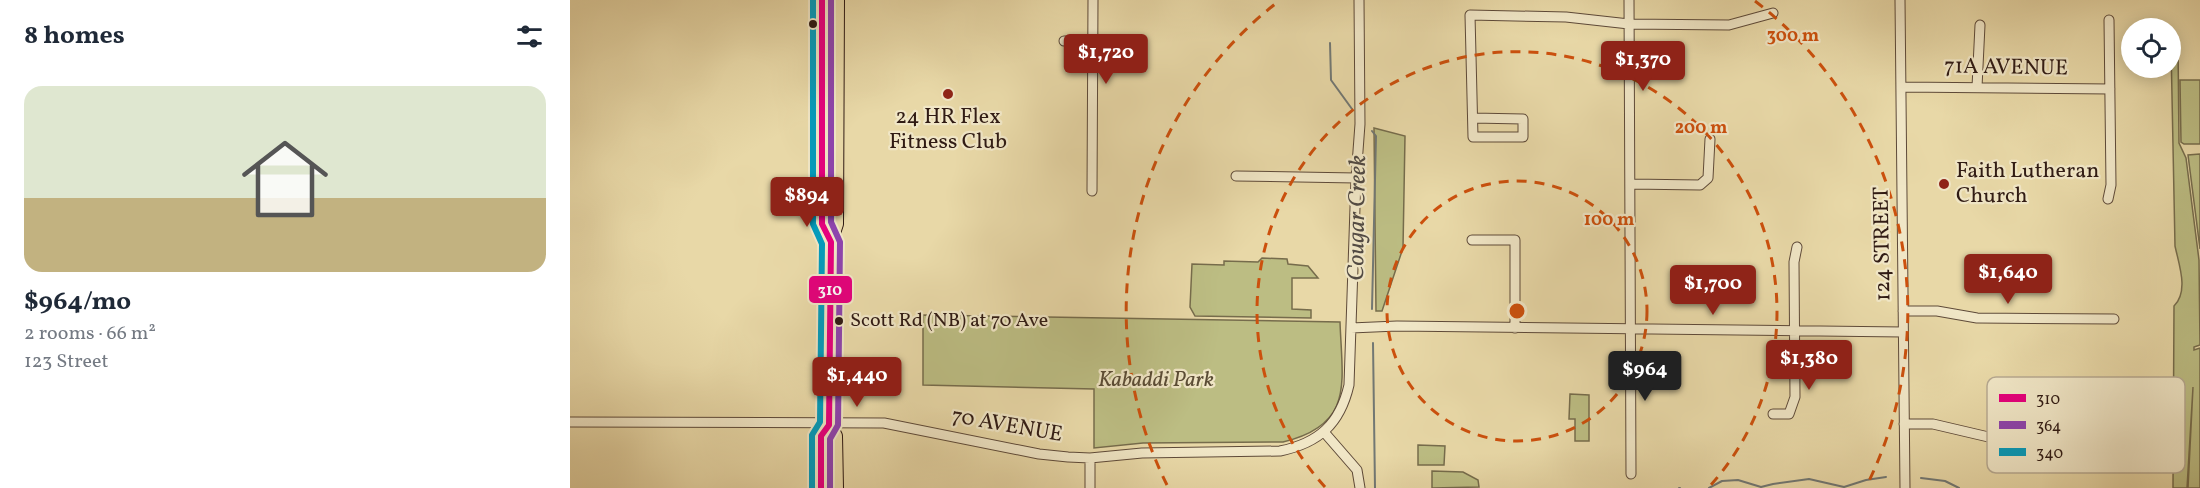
<!DOCTYPE html>
<html lang="en">
<head>
<meta charset="utf-8">
<style>
  body { margin:0; font-family:Vollkorn,serif; background:#f6f6f7; color:#1f2937; height:100vh; display:flex; flex-direction:column; font-size:22px; white-space:nowrap }
  * { box-sizing:border-box; margin:0 }
  p { font-size:20px; color:#747a83 }
  .icon { flex:none; width:33px; height:33px; fill:none; stroke:currentColor; stroke-width:2; stroke-linecap:round; stroke-linejoin:round }
  .map { position:relative; flex:1; overflow:hidden }
  .sheet { display:flex; flex-direction:column; background:#fff; width:570px }
  .sheet>* { flex:none }
  .buttons { position:absolute; left:1551px; top:18px; display:grid; gap:12px }
  .buttons a { display:grid; place-items:center; width:60px; height:60px; border-radius:50%; background:#fff; box-shadow:0 3px 15px #0003; font-size:30px }
  .price { position:absolute; translate:-50% -51px; padding:0 14px; border-radius:6px; background:#8f2418; color:#fff; font-size:20px; line-height:39px; filter:drop-shadow(0 2px 3px #0008) }
  .price::after { content:''; position:absolute; left:50%; top:36px; width:18px; height:14px; margin-left:-9px; background:inherit; clip-path:polygon(0 0,100% 0,50% 100%) }
  .price.current { background:#222; color:#fff }
  ul { padding:0; list-style:none }
  li { display:grid; align-content:center; gap:12px; height:318px; padding:0 24px }
  li span { display:grid; place-items:center; height:186px; border-radius:18px; color:#555 }
  li>.icon { margin-inline-start:auto }
  span .icon { width:108px; height:108px; fill:#fffc; stroke-width:1 }
  li b { font-size:26px }
  h2 { display:flex; justify-content:space-between; align-items:center; height:72px; padding:0 24px; font-size:26px }
  main { display:flex; flex:1; min-height:0 }
  .map>svg:first-child { display:block }
</style>
</head>
<body>
<main>
<section class="sheet">
<h2>8 homes<svg class="icon" aria-label="filters" viewBox="0 0 24 24"><path d="M4 7h16M4 17h16"/><circle cx="9" cy="7" r="2"/><circle cx="15" cy="17" r="2"/></svg></h2>
<ul>
<li><span style="background:linear-gradient(#dfe7d0 60%,#c2b280 0)"><svg class="icon" aria-label="home" viewBox="0 0 24 24"><path d="M3 11l9-7 9 7M6 9v11h12V9"/></svg></span><div><b>$964/mo</b><p>2 rooms · 66 m²</p><p>123 Street</p></div></li>
</ul>
</section>
<div class="map">
<svg width="1630" height="488" viewBox="0 0 1630 488">
  <rect width="100%" height="100%" fill="#e8d8a7"/>
  <filter id="stains"><feTurbulence type="fractalNoise" baseFrequency=".00333" numOctaves="4"/><feColorMatrix values="0 0 0 0 .2 0 0 0 0 .09 0 0 0 0 .02 0 0 0 .5 -.17"/></filter>
  <radialGradient id="worn" r=".72"><stop offset=".6" stop-color="#630" stop-opacity="0"/><stop offset="1" stop-color="#630" stop-opacity=".3"/></radialGradient>
  <path fill="#bcbd83" stroke="#766c4c" stroke-width="1.5" d="M1608 45 1609 143 1616 158 1629 260 1630 345 1624 347V350L1630 348V488H1618L1623 387 1617 488H1603L1604 306C1619 291 1609 265 1605 246L1601 46Z
    M1610 80H1630V144H1614L1611 142Z
    M804 128 835 136 833 248 812 311H806Z
    M1630 154V249L1618 155Z
    M692 258 717 259 718 264 738 266 748 278H722V309L741 310V318L625 316 620 307 622 264 654 265V261L688 262Z
    M353 315 770 322C772 382 785 425 713 442L573 443 524 448V389L353 385Z
    M1000 394 1019 395V441H1005V419H999Z
    M848 445 875 446 874 465H848Z
    M862 471 893 472 908 480 909 487 862 488Z"/>
  <g fill="none" stroke-linecap="round" stroke-linejoin="round">
    <path stroke="#727874" stroke-width="2" d="M760 43 761 80 782 109
      M802 131 806 136 802 309
      M803 343 805 488
      M1351 478 1375 481 1389 488
      M1109 488H1110
      M1139 488 1152 481 1168 480 1191 487 1203 484 1239 479 1274 487 1296 480 1316 477"/>
    <defs>
      <path id="minor" d="M1059 0 1061 474
        M1330 0 1335 488
        M494 41H523
        M1331 87 1540 89
        M1407 87 1410 25
        M903 118 953 119V137H903L900 15 996 17 1059 24 1159 25 1203 13
        M666 176 786 178
        M1061 184 1130 185 1138 178 1140 139
        M522 191 523 0
        M1538 199 1541 185 1539 20
        M902 240H945V328
        M1333 311H1367L1407 318 1544 319
        M781 328 827 326 1333 332
        M1203 414H1219L1225 397 1224 262 1227 247
        M0 422 314 423 469 454 498 457 520 458 572 453 710 451C749 443 770 424 779 385L786 178 790 124 789 0
        M1334 424H1363L1427 439 1543 441
        M754 432 787 470 790 488
        M520 458V488"/>
      <path id="major" d="M252 0V224L261 242
        M251 488V436L259 425
        M267 488 266 436 259 422 261 242 267 224 268 0"/>
    </defs>
    <use href="#minor" stroke="#5e4a39" stroke-width="11"/>
    <use href="#major" stroke="#301b14" stroke-width="14"/>
    <use href="#minor" stroke="#f0e6c6" stroke-width="9"/>
    <use href="#major" stroke="#e8d8a7" stroke-width="12"/>
    <defs>
      <path id="bus-1" d="M251 488V436L259 425 261 242 252 224V0"/>
      <path id="bus-2" d="M260 488V439L268 425 270 242 261 222V0"/>
      <path id="bus-3" d="M242 488V435L250 422 252 244 243 224V0"/>
    </defs>
    <use href="#bus-1" stroke="#f0e6c6" stroke-width="10"/>
    <use href="#bus-2" stroke="#f0e6c6" stroke-width="10"/>
    <use href="#bus-3" stroke="#f0e6c6" stroke-width="10"/>
    <use href="#bus-1" stroke="#e5007d" stroke-width="6"/>
    <use href="#bus-2" stroke="#8e44ad" stroke-width="6"/>
    <use href="#bus-3" stroke="#059bbb" stroke-width="6"/>
  </g>
  <g fill="none" stroke="#cc500d" stroke-width="3" stroke-dasharray="10 8">
    <circle cx="947" cy="311" r="130"/>
    <path d="M755 487A260 260 0 1 1 1139 487"/>
    <path d="M597 485A391 391 0 0 1 709 1M1185 1A391 391 0 0 1 1297 485"/>
  </g>
  <g fill="#301b14" stroke="#f0e6c6" stroke-width="2">
    <circle cx="243" cy="24" r="5"/>
    <circle cx="269" cy="321" r="5"/>
  </g>
  <g fill="#8f2418" stroke="#f0e6c6" stroke-width="2">
    <circle cx="378" cy="94" r="6"/>
    <circle cx="1374" cy="184" r="6"/>
  </g>
  <g text-anchor="middle" dominant-baseline="central" stroke-width="4.5" stroke-linejoin="round" paint-order="stroke">
    <g font-size="20" fill="#301b14" stroke="#f0e6c6" text-anchor="start">
      <text x="280" y="321">Scott Rd (NB) at 70 Ave</text>
    </g>
    <g font-size="22" fill="#301b14" stroke="#f0e6c6">
      <text transform="translate(1436 68) rotate(1)">71A AVENUE</text>
      <text transform="translate(1313 244) rotate(-91)">124 STREET</text>
      <text transform="translate(437 426) rotate(10)">70 AVENUE</text>
    </g>
    <g font-size="22" fill="#301b14" stroke="#f0e6c6">
      <text x="378" y="117">24 HR Flex<tspan x="378" dy="25">Fitness Club</tspan></text>
      <text x="1386" y="171" text-anchor="start">Faith Lutheran<tspan x="1386" dy="25">Church</tspan></text>
    </g>
    <g font-size="22" font-style="italic" fill="#5a4c35" stroke="#f0e6c6">
      <text x="586" y="380">Kabaddi Park</text>
    </g>
    <g font-size="24" font-style="italic" fill="#514a44" stroke="#f0e6c6">
      <text transform="translate(788 218) rotate(-89)">Cougar Creek</text>
    </g>
  </g>
  <rect x="1417" y="377" width="198" height="96" rx="9" fill="#f0e6c6" stroke="#b6a991" stroke-width="1.5"/>
  <rect x="1429" y="394" width="27" height="8" fill="#e5007d"/>
  <rect x="1429" y="421" width="27" height="8" fill="#8e44ad"/>
  <rect x="1429" y="448" width="27" height="8" fill="#059bbb"/>
  <g font-size="16" fill="#301b14">
    <text x="1466" y="404">310</text>
    <text x="1466" y="431">364</text>
    <text x="1466" y="458">340</text>
  </g>
  <circle cx="947" cy="311" r="9" fill="#cc500d" stroke="#f0e6c6" stroke-width="3"/>
  <g font-size="18" text-anchor="middle" font-weight="bold" fill="#cc500d" stroke="#f0e6c6" stroke-width="4.5" stroke-linejoin="round" paint-order="stroke">
    <text x="1223" y="41">300 m</text>
    <text x="1131" y="133">200 m</text>
    <text x="1039" y="225">100 m</text>
  </g>
  <rect stroke="#f0e6c6" stroke-width="2" x="238" y="275" width="45" height="29" rx="6" fill="#e5007d"/>
  <g font-size="16" text-anchor="middle" font-weight="bold" fill="#fff">
    <text x="260" y="295">310</text>
  </g>
  <rect width="100%" height="100%" filter="url(#stains)"/>
  <rect width="100%" height="100%" fill="url(#worn)"/>
</svg>
<div class="buttons">
<a><svg class="icon" aria-label="locate" viewBox="0 0 24 24"><circle cx="12" cy="12" r="6"/><path d="M12 2v4M12 18v4M2 12h4M18 12h4"/></svg></a>
</div>
<b class="price" style="left:536px;top:85px">$1,720</b>
<b class="price" style="left:1073px;top:92px">$1,370</b>
<b class="price" style="left:237px;top:228px">$894</b>
<b class="price" style="left:1438px;top:305px">$1,640</b>
<b class="price" style="left:1143px;top:316px">$1,700</b>
<b class="price" style="left:1239px;top:391px">$1,380</b>
<b class="price current" style="left:1075px;top:402px">$964</b>
<b class="price" style="left:287px;top:408px">$1,440</b>
</div>
</main>
</body>
</html>
